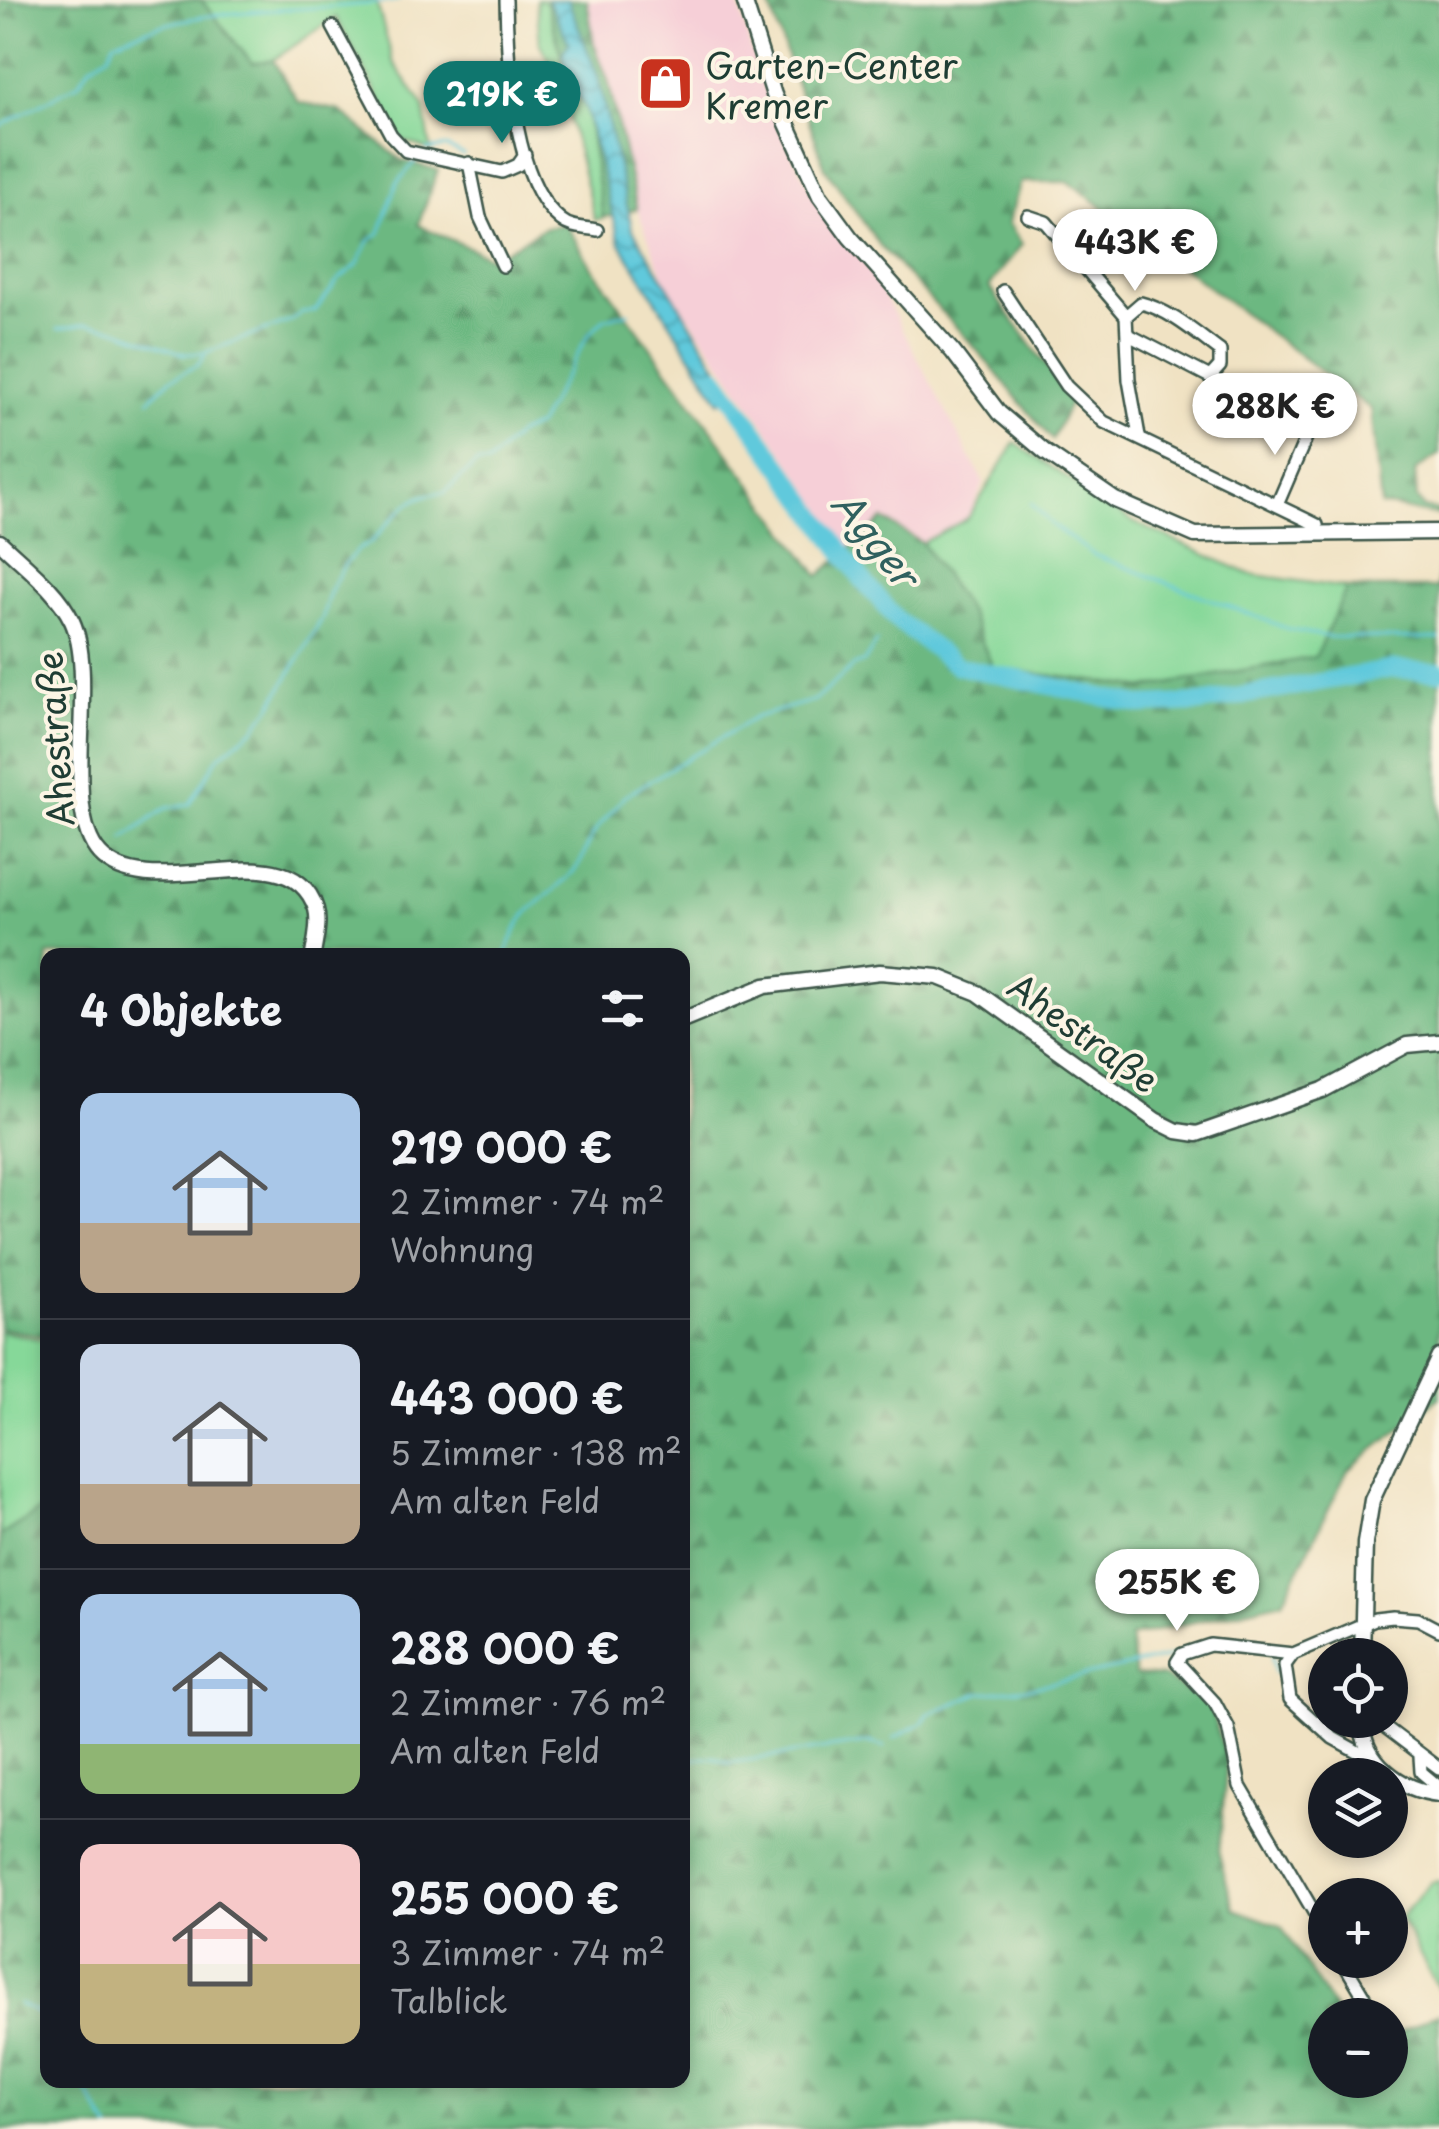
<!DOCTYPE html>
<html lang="de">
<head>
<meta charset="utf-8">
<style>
  body { margin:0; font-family:"Playpen Sans",sans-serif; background:#242831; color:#f1f3f6; height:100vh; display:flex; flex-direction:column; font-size:38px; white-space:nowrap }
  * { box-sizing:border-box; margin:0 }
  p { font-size:32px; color:#9ea1a6 }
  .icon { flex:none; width:55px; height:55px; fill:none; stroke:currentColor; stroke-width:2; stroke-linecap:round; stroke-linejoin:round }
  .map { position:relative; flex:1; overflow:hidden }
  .details { position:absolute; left:40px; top:948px; width:650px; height:1140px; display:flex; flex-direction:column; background:#171b24; border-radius:20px; box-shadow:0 5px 15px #0003 }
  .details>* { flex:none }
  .tools { position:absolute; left:1308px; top:1638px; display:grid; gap:20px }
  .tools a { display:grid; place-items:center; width:100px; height:100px; border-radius:50%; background:#171b24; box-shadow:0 5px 15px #0003; font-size:50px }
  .price { position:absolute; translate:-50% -85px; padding:0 22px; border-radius:35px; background:#fff; color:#222; font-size:32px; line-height:65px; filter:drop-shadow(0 2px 5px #0008) }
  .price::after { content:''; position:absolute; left:50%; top:60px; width:30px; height:22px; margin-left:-15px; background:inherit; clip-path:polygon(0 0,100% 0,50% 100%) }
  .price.selected { background:#0f766e; color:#fff }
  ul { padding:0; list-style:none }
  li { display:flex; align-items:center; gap:30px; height:250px; padding:0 40px }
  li+li { border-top:2px solid #363941 }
  li span { display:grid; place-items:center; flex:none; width:280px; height:200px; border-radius:20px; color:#555 }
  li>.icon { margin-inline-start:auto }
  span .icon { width:120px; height:120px; fill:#fffc; stroke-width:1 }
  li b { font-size:42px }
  h2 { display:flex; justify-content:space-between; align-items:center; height:120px; padding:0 40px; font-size:42px }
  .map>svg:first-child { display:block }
</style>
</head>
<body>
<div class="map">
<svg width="1439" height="2129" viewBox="0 0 1439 2129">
  <defs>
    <pattern id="forest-firs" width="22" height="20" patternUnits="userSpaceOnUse" patternTransform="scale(2.5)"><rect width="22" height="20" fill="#6cb881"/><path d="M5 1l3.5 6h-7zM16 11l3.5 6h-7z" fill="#58976a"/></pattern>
    <pattern id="water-waves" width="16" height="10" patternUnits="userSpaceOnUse" patternTransform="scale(2.5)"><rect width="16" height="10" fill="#60c9dc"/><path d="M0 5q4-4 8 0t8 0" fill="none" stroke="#4fa4b3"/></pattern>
  </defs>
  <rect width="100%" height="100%" fill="#fcf5e5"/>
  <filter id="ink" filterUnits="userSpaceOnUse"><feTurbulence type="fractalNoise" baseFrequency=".01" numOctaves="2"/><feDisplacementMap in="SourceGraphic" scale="20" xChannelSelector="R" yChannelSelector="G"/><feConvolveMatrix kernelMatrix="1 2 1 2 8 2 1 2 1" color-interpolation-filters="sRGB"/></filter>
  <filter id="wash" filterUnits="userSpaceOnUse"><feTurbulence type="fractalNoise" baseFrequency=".0048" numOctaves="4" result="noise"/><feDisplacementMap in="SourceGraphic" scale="40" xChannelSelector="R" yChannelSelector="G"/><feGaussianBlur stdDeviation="2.25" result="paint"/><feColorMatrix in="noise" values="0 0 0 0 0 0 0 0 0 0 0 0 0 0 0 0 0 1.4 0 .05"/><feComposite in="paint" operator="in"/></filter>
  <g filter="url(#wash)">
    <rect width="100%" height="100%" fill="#f0e2c3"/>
    <path fill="#f6cfd7" d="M587 0H737L759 77 793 156 822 212 873 274 984 483 968 518 922 543 882 520 849 547 667 285 637 209 608 80 594 44Z"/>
    <path fill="#86d899" stroke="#528a66" stroke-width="2.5" d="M201 0H376L393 61 424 107 431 151 402 140 336 17 273 60 252 63Z
      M536 0H546L566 71 586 105 603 218 595 220 559 78 540 44Z
      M1015 443 1133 522 1249 574 1347 588 1316 657 1146 688 993 668 969 612 922 543 968 518Z
      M0 1331 48 1341 47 1506 0 1536Z
      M1439 1881V1990L1400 1918 1432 1882Z"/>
    <path fill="url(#forest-firs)" stroke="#467a5a" stroke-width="2.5" d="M0 0H201L252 63 273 60 298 102 340 111 401 160 438 170 418 225 492 258 546 227 566 224 591 266 819 576 883 519 922 543 969 612 993 668 1146 688 1315 657 1347 588H1437L1439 567V1398L1348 1470 1283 1601 1130 1637 1135 1675 1164 1677 1210 1706 1227 1762 1219 1854 1234 1909 1281 1926 1338 2015H1325V2080H1390V2037L1439 2013V2129H0V1536L47 1506 48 2080H682V955H48L47 1337 0 1328Z
      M546 0H587L594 44 608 80 637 209 603 218 586 105 566 71Z
      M768 0H1439V454L1415 471 1417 498 1424 508 1439 511V515C1417 515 1405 506 1381 506L1371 409 1069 182H1021L1008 223 1022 244 989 287 1071 400 1052 440 971 343 881 247 825 168Z"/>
    <path fill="url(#water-waves)" stroke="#408388" stroke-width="2.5" d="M548 0H568L598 77 632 228 731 389 720 402 620 243 585 107 565 77 563 52 569 43Z"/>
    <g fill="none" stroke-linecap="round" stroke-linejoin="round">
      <path stroke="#60c9dc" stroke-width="2.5" d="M0 126 78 84 90 66 109 54 114 42C208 0 301 16 399 0
        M427 150 446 147 464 155
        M58 329 87 324 112 328 184 354 204 353 291 321 302 312 315 311 339 279 357 265 369 241 380 233 397 183 416 161
        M149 400 169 380 198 365 205 355
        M1031 503 1053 526 1094 555 1291 630 1329 637 1439 639
        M124 839 166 808 190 804 218 757 255 728 270 708 323 617C326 598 340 566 355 553 360 547 369 545 374 539 394 517 412 491 444 493L477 463 488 464 518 434 538 425 588 335 604 319 629 312
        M506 955C524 900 539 909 572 873 585 860 585 847 594 833 601 821 615 811 623 797L756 717 815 700 855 665 864 662 877 641
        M1272 1656 1275 1673
        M894 1738 922 1723 928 1714 979 1693 1028 1688 1174 1656
        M682 1760 713 1757 729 1763 869 1742 885 1747
        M19 2004 48 2018
        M79 2080 110 2129"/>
      <path stroke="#60c9dc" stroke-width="18" d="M716 376 861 578 897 620 957 666 1140 705 1201 703 1393 669 1439 672"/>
    </g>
  </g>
  <g filter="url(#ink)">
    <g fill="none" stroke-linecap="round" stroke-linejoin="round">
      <defs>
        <path id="minor" d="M506 0C507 58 512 181 561 220 572 229 584 227 597 230
          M333 27 391 135 406 151 502 172 518 165 525 155
          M469 163 480 217 503 266
          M1028 216 1046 222 1126 316 1129 380 1139 436
          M1003 291 1066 386 1104 422 1305 519 1317 525 1318 533
          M1126 316 1141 303C1170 310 1197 334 1220 351V366L1210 377C1257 405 1287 428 1343 423
          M1127 334 1210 377
          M1277 505 1311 426
          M1293 1654 1285 1665 1290 1699 1333 1738 1378 1763
          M1385 1727 1439 1768
          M1420 1757 1421 1772 1439 1787
          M1325 1931 1240 1786 1228 1727 1215 1703 1177 1662 1182 1654 1210 1645 1293 1654 1375 1619 1393 1617 1418 1619 1439 1630
          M1342 1960 1375 2015"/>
        <path id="major" d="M744 0 774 95 820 196 850 237 953 352 999 413 1045 452 1115 500 1195 535 1439 532
          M0 542C25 566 57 590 72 621 99 679 59 810 100 854 151 909 290 826 316 909 320 923 315 941 313 955
          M682 1020 765 986 880 972 938 977 978 993 1155 1120 1177 1131 1197 1134 1323 1090 1407 1045 1439 1042
          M1362 1655 1365 1543 1372 1500 1439 1357
          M1362 1720C1362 1762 1401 1790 1439 1794"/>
      </defs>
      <use href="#minor" stroke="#3e5649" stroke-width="16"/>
      <use href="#major" stroke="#3e5649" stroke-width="19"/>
      <use href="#minor" stroke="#fff" stroke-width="11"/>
      <use href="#major" stroke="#fff" stroke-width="14"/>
    </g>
  </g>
  <defs>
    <symbol id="shop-square" viewBox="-11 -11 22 22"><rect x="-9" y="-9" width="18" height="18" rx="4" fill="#c8321e" stroke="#fcf5e5"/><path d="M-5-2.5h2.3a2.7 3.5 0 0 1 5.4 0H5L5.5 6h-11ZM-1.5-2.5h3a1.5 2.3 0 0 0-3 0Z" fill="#fff"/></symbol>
  </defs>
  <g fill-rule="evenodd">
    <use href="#shop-square" x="634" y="52" width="63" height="63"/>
  </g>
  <g text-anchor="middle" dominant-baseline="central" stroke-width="8" stroke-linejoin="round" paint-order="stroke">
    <g font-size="35" fill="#1f3d34" stroke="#fcf5e5" text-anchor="start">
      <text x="705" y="64">Garten-Center<tspan x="705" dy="40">Kremer</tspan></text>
    </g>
    <g font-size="35" fill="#1f3d34" stroke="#fcf5e5">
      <text transform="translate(54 739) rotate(-94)">Ahestraße</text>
      <text transform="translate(1084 1032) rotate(36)">Ahestraße</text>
    </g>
    <g font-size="38" font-style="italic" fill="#2f605e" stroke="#fcf5e5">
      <text transform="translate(876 538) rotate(51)">Agger</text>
    </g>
  </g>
</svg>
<div class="tools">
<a><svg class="icon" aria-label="locate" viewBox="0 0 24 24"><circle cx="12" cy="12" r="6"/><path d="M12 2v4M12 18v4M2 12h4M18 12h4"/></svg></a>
<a><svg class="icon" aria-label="layers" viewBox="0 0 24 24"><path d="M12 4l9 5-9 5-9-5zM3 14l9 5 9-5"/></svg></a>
<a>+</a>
<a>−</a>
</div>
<b class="price selected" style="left:502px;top:146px">219K €</b>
<b class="price" style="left:1135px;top:294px">443K €</b>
<b class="price" style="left:1275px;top:458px">288K €</b>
<b class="price" style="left:1177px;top:1634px">255K €</b>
<section class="details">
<h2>4 Objekte<svg class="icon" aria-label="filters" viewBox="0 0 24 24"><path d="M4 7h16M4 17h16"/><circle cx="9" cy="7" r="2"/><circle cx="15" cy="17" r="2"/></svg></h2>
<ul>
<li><span style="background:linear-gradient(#a9c7e8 65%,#b9a48a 0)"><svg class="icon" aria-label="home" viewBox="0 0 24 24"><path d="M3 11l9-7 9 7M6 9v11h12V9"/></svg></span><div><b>219 000 €</b><p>2 Zimmer · 74 m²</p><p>Wohnung</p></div></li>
<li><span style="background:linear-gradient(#c9d6e8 70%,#b9a48a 0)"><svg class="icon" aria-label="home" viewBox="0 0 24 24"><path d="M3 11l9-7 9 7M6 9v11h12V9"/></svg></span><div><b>443 000 €</b><p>5 Zimmer · 138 m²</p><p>Am alten Feld</p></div></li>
<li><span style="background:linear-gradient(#a9c7e8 75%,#8fb573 0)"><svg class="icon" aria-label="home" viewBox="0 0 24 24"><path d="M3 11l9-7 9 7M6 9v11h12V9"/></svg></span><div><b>288 000 €</b><p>2 Zimmer · 76 m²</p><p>Am alten Feld</p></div></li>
<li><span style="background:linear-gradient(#f6c9c9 60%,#c2b280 0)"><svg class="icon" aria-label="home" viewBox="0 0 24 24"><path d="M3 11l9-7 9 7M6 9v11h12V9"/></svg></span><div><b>255 000 €</b><p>3 Zimmer · 74 m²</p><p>Talblick</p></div></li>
</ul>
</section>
</div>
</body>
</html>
